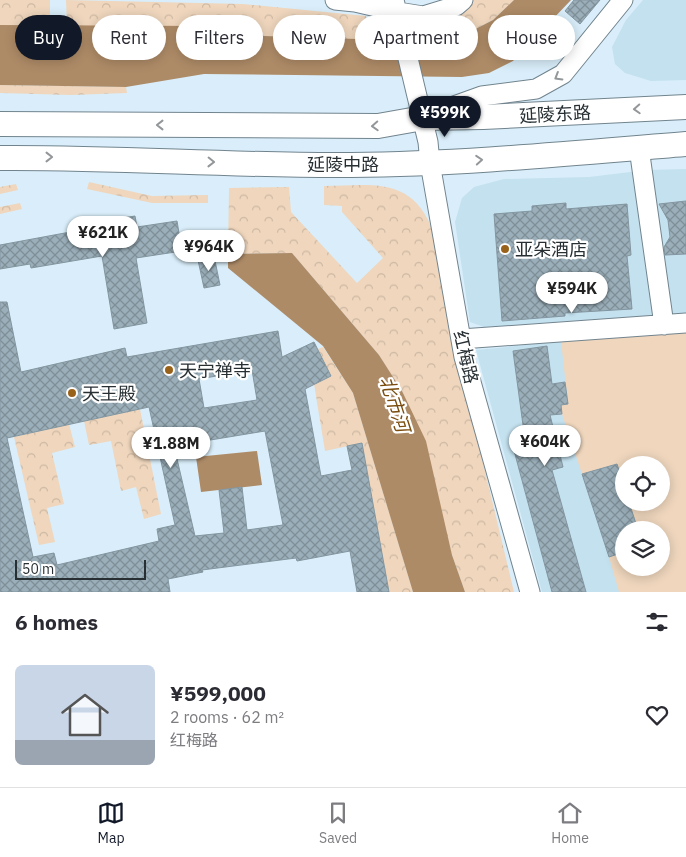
<!DOCTYPE html>
<html lang="en">
<head>
<meta charset="utf-8">
<style>
  body { margin:0; font-family:"IBM Plex Sans","Noto Sans SC",sans-serif; background:#f2f2f3; color:#2b2b33; height:100vh; display:flex; flex-direction:column; font-size:19px; white-space:nowrap }
  * { box-sizing:border-box; margin:0 }
  p { font-size:16px; color:#7c7c81 }
  .icon { flex:none; width:28px; height:28px; fill:none; stroke:currentColor; stroke-width:2; stroke-linecap:round; stroke-linejoin:round }
  .map { position:relative; height:592px; overflow:hidden }
  .side { display:flex; flex-direction:column; background:#fff; flex:1 }
  .side>* { flex:none }
  .guide { position:absolute; left:15px; top:15px; width:656px; height:45px; display:flex; gap:10px }
  .tools { position:absolute; left:615px; top:456px; display:grid; gap:10px }
  .tools a { display:grid; place-items:center; width:55px; height:55px; border-radius:50%; background:#fff; box-shadow:0 2px 12px #0003; font-size:25px }
  .scale { position:absolute; left:15px; bottom:12px; width:131px; box-sizing:border-box; padding-left:5px; border:2px solid #272f33; border-top:0; font-size:14px; line-height:18px; white-space:nowrap; color:#272f33; -webkit-text-stroke:4px #fff; paint-order:stroke }
  .price { position:absolute; translate:-50% -42px; padding:0 11px; border-radius:18px; background:#fff; color:#222; font-size:16px; line-height:32px; filter:drop-shadow(0 1px 2px #0008) }
  .price::after { content:''; position:absolute; left:50%; top:30px; width:15px; height:11px; margin-left:-8px; background:inherit; clip-path:polygon(0 0,100% 0,50% 100%) }
  .price.selected { background:#111827; color:#fff }
  ul { padding:0; list-style:none }
  li { display:flex; align-items:center; gap:15px; height:125px; padding:0 15px }
  li span { display:grid; place-items:center; flex:none; width:140px; height:100px; border-radius:8px; color:#555 }
  li>.icon { margin-inline-start:auto }
  span .icon { width:60px; height:60px; fill:#fffc; stroke-width:1 }
  li b { font-size:21px }
  h2 { display:flex; justify-content:space-between; align-items:center; height:60px; padding:0 15px; font-size:21px }
  .pill { padding:0 18px; border-radius:22px; background:#fff; box-shadow:0 2px 12px #0003; font-size:18px; line-height:45px }
  .pill.selected { background:#111827; color:#fff }
  .tab-bar { display:flex; justify-content:space-around; align-items:center; height:70px; border-top:1px solid #e1e1e2; background:#fff; font-size:14px; color:#7c7c81 }
  .tab-bar a { display:grid; justify-items:center; gap:2px }
  .tab-bar .selected { color:#111827 }
  .map>svg:first-child { display:block }
</style>
</head>
<body>
<div class="map">
<svg width="686" height="592" viewBox="0 0 686 592">
  <defs>
    <pattern id="forest-crowns" width="20" height="18" patternUnits="userSpaceOnUse" patternTransform="scale(1.25)"><rect width="20" height="18" fill="#efd6bd"/><path d="M2 6a3 3 0 1 1 6 0M12 15a3 3 0 1 1 6 0" fill="none" stroke="#cdb8a3"/></pattern>
    <pattern id="building-cross-hatch" width="8" height="8" patternUnits="userSpaceOnUse" patternTransform="scale(1.25)"><rect width="8" height="8" fill="#9bafba"/><path d="M0 0l8 8M0 8l8-8" fill="none" stroke="#7e8f98"/></pattern>
  </defs>
  <rect width="100%" height="100%" fill="#d9eefa"/>
  <path fill="#c4e1ef" fill-rule="evenodd" d="M643 0H686V80L651 81 625 73 615 64 612 47 626 20Z
    M686 169V313L484 327 470 322 455 222 462 198 474 187 504 179 589 177 647 170Z
    M686 332V592H542L476 350 578 340ZM624 465H661V502H624ZM624 530H661V568H624Z"/>
  <path fill="url(#forest-crowns)" d="M0 0H50V26L0 25Z
    M66 0 243 4 366 16 368 40 264 36 253 31 200 26H67Z
    M474 0H514L493 20 450 42 427 41 438 20 456 13Z
    M0 85 126 87 127 93 71 95 0 93Z
    M89 182 152 196 208 195V203H152L87 189Z
    M16 184 18 190 0 194V187Z
    M324 186C374 185 414 176 434 234L454 342 514 592H465L452 555 402 391 379 355 292 253 228 254 229 188 289 187 291 212 357 283 383 258 342 212V206L324 205Z
    M20 203 22 209 0 214V207Z
    M323 347 353 393 413 592H389L362 443 325 451 314 384 331 376 318 349Z
    M140 409 161 514 144 519 136 487 121 491 111 441 89 445 84 421Z
    M69 424 75 447 52 453 64 504 47 508 55 542 39 545 14 437Z"/>
  <path fill="#efd6bd" d="M686 332V592H619L609 557 624 552V568H661V530H638L629 503 661 502V465H624V485L617 464 582 474 562 414 561 405 568 404 561 341Z"/>
  <path fill="#ae8b67" d="M514 0H571L513 61 489 73 462 77 204 74 126 87 0 85V25L200 26 254 31 264 36 450 42 493 20Z
    M292 253 379 355 402 391 426 441 452 555 465 592H413L353 393 323 346 228 268V254Z
    M257 451 262 485 201 492 196 457Z"/>
  <path fill="url(#building-cross-hatch)" stroke="#8396a0" fill-rule="evenodd" d="M574 0H600L580 24 565 11Z
    M686 201V254L665 255 664 247 670 237 668 220 659 204Z
    M566 203V209L627 204 631 255 627 256 632 309 565 313V316L502 321 494 214 532 211V206Z
    M135 216 137 227 177 221 182 251 136 258 147 323 114 329 102 256 31 268 30 264 0 269V245L81 230 80 225Z
    M214 256 220 285 204 288 198 260Z
    M0 302H7L21 372 125 348 127 357 278 331 282 357 314 342 331 376 305 389 321 476 352 470 347 446 362 443 389 592H357L350 551 297 561 296 558 202 570 203 572 168 579 170 592H0ZM252 370 257 400 204 408 199 379ZM149 407 175 525 157 529 159 541 57 565 54 553 33 557 7 438ZM265 431 283 525 247 530 242 487 219 490 224 533 195 536 174 446Z
    M547 346 552 384 565 382 568 404 561 405 562 414 550 415 563 467 552 470 586 592H552L512 443 525 440 513 351Z
    M617 464 624 485V502H629L638 530H624V552L609 557 582 474Z"/>
  <g fill="none" stroke-linecap="round" stroke-linejoin="round">
    <defs>
      <path id="minor" d="M335 0 355 2 398 12 423 16 456 6 463 0
        M394 0 428 142 430 163 464 357 530 592
        M432 114 482 96 536 89 563 74 623 0
        M639 148 664 325
        M461 339 686 323"/>
      <path id="major" d="M0 124 378 126 423 118 483 117 686 107
        M0 158C117 157 234 166 351 165 463 164 574 153 686 144"/>
    </defs>
    <use href="#minor" stroke="#71848e" stroke-width="21"/>
    <use href="#major" stroke="#71848e" stroke-width="26"/>
    <use href="#minor" stroke="#fff" stroke-width="19"/>
    <use href="#major" stroke="#fff" stroke-width="24"/>
  </g>
  <defs><path id="oneway-chevron" d="M-2-3.5L2.5 0L-2 3.5" fill="none" stroke-width="1.6" stroke-linecap="round" stroke-linejoin="round" transform="scale(1.25)"/></defs>
  <g stroke="#939799">
    <use href="#oneway-chevron" transform="translate(558 77) rotate(149)"/>
    <use href="#oneway-chevron" transform="translate(637 109) rotate(177)"/>
    <use href="#oneway-chevron" transform="translate(160 125) rotate(-180)"/>
    <use href="#oneway-chevron" transform="translate(375 126) rotate(177)"/>
    <use href="#oneway-chevron" transform="translate(49 157)"/>
    <use href="#oneway-chevron" transform="translate(479 160) rotate(-4)"/>
    <use href="#oneway-chevron" transform="translate(211 162) rotate(1)"/>
  </g>
  <g fill="#98621b" stroke="#fff" stroke-width="2">
    <circle cx="505" cy="249" r="5"/>
    <circle cx="169" cy="370" r="5"/>
    <circle cx="72" cy="393" r="5"/>
  </g>
  <g text-anchor="middle" dominant-baseline="central" stroke-width="4.5" stroke-linejoin="round" paint-order="stroke">
    <g font-size="18" fill="#272f33" stroke="#fff">
      <text transform="translate(555 114) rotate(-3)">延陵东路</text>
      <text x="343" y="164">延陵中路</text>
      <text transform="translate(466 357) rotate(77)">红梅路</text>
    </g>
    <g font-size="18" fill="#272f33" stroke="#fff" text-anchor="start">
      <text x="515" y="249">亚朵酒店</text>
      <text x="179" y="370">天宁禅寺</text>
      <text x="82" y="393">天王殿</text>
    </g>
    <g font-size="19" font-style="italic" fill="#7a4c0d" stroke="#fff">
      <text transform="translate(395 404) rotate(72)">北市河</text>
    </g>
  </g>
</svg>
<div class="tools">
<a><svg class="icon" aria-label="locate" viewBox="0 0 24 24"><circle cx="12" cy="12" r="6"/><path d="M12 2v4M12 18v4M2 12h4M18 12h4"/></svg></a>
<a><svg class="icon" aria-label="layers" viewBox="0 0 24 24"><path d="M12 4l9 5-9 5-9-5zM3 14l9 5 9-5"/></svg></a>
</div>
<div class="scale">50 m</div>
<b class="price selected" style="left:445px;top:138px">¥599K</b>
<b class="price" style="left:103px;top:258px">¥621K</b>
<b class="price" style="left:209px;top:272px">¥964K</b>
<b class="price" style="left:572px;top:314px">¥594K</b>
<b class="price" style="left:545px;top:467px">¥604K</b>
<b class="price" style="left:171px;top:469px">¥1.88M</b>
<div class="guide">
<a class="pill selected">Buy</a>
<a class="pill">Rent</a>
<a class="pill">Filters</a>
<a class="pill">New</a>
<a class="pill">Apartment</a>
<a class="pill">House</a>
</div>
</div>
<section class="side">
<h2>6 homes<svg class="icon" aria-label="filters" viewBox="0 0 24 24"><path d="M4 7h16M4 17h16"/><circle cx="9" cy="7" r="2"/><circle cx="15" cy="17" r="2"/></svg></h2>
<ul>
<li><span style="background:linear-gradient(#c9d6e8 75%,#9aa5b1 0)"><svg class="icon" aria-label="home" viewBox="0 0 24 24"><path d="M3 11l9-7 9 7M6 9v11h12V9"/></svg></span><div><b>¥599,000</b><p>2 rooms · 62 m²</p><p>红梅路</p></div><svg class="icon" aria-label="heart" viewBox="0 0 24 24"><path d="M12 20l-8-8c-3-5 5-10 8-4 3-6 11-1 8 4z"/></svg></li>
</ul>
</section>
<nav class="tab-bar">
<a class="selected"><svg class="icon" aria-label="map" viewBox="0 0 24 24"><path d="M3 6l6-2 6 2 6-2v14l-6 2-6-2-6 2zM9 4v14M15 6v14"/></svg>Map</a>
<a><svg class="icon" aria-label="saved" viewBox="0 0 24 24"><path d="M7 4h10v16l-5-4-5 4z"/></svg>Saved</a>
<a><svg class="icon" aria-label="home" viewBox="0 0 24 24"><path d="M3 11l9-7 9 7M6 9v11h12V9"/></svg>Home</a>
</nav>
</body>
</html>
